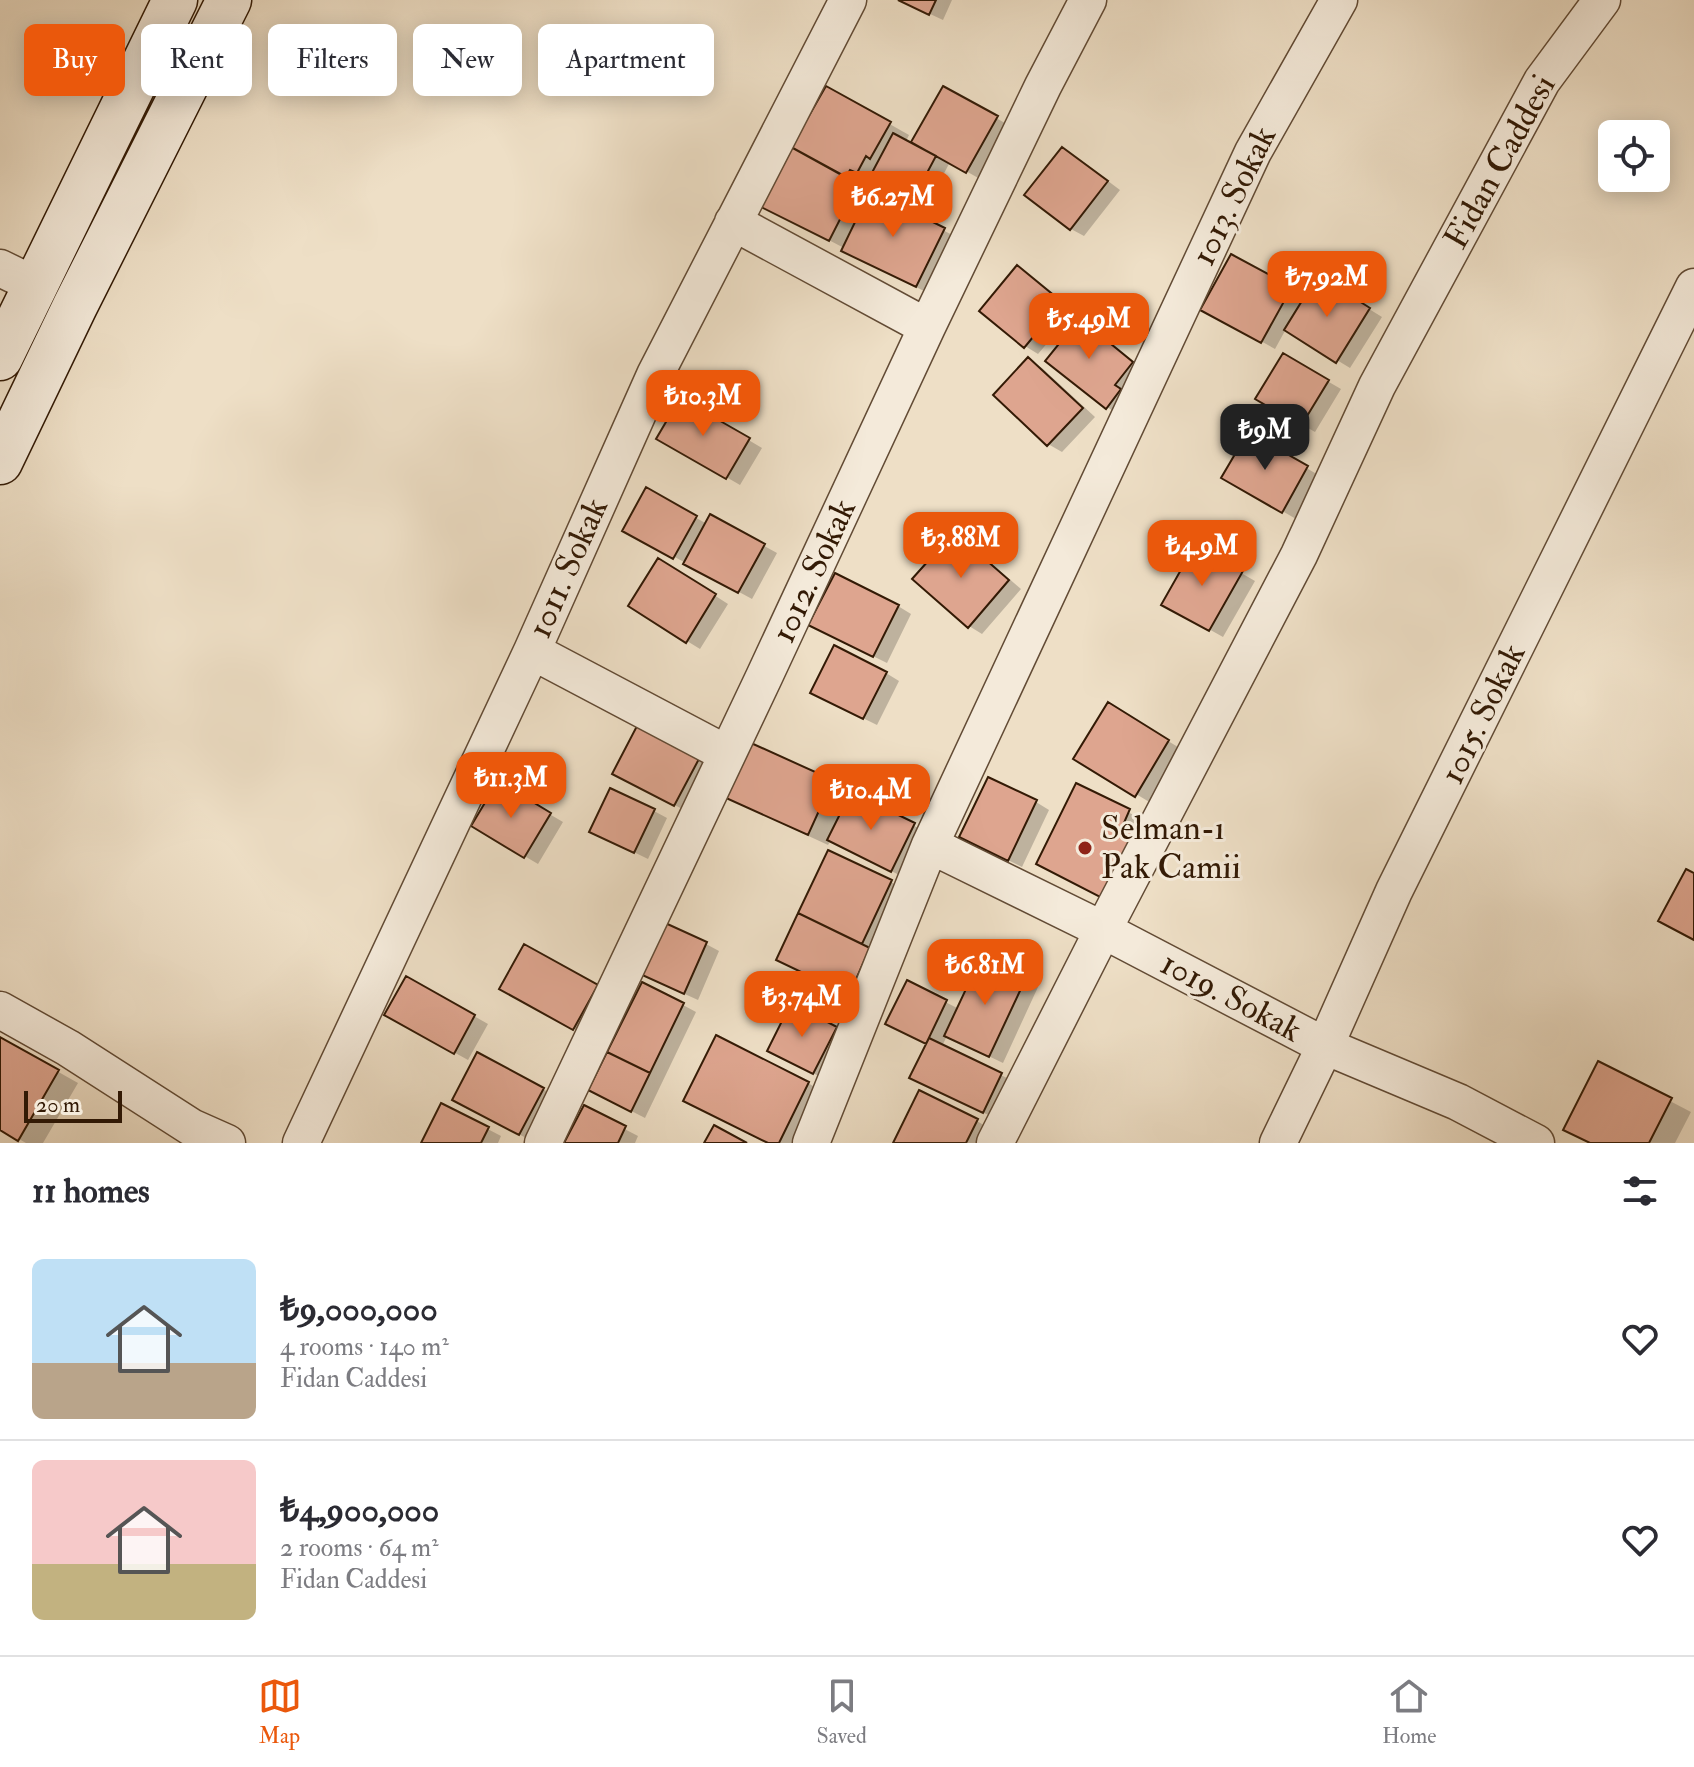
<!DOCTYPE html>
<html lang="en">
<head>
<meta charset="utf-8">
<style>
  body { margin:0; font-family:"IM FELL Double Pica",serif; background:#f2f2f3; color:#2b2b33; height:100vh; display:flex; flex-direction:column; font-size:30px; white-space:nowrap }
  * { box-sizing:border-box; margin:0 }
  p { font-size:26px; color:#7c7c81 }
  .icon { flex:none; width:44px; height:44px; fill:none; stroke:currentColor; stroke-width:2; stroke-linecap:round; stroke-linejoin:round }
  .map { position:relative; height:1143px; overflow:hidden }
  .details { display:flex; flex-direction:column; background:#fff; flex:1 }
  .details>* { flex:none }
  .banner { position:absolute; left:24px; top:24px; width:800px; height:72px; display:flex; gap:16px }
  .fabs { position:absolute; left:1598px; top:120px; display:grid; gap:16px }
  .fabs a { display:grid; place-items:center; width:72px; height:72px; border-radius:12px; background:#fff; box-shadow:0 4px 20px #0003; font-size:40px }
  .scale { position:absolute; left:24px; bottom:20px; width:98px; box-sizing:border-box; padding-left:8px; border:4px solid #331a05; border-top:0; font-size:22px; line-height:28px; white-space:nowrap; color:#331a05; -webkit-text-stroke:6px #f4eada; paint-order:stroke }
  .price { position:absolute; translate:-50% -68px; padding:0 18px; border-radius:16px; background:#ea580c; color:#fff; font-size:26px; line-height:52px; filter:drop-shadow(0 2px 4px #0008) }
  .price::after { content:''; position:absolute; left:50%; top:48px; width:24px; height:18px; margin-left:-12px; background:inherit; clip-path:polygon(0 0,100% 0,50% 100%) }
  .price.active { background:#222; color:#fff }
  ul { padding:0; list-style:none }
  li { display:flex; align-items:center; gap:24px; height:200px; padding:0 32px }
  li+li { border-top:2px solid #e1e1e2 }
  li span { display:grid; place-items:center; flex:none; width:224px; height:160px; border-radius:12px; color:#555 }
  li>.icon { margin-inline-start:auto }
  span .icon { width:96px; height:96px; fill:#fffc; stroke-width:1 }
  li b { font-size:34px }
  h2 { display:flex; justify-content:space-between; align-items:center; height:96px; padding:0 32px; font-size:34px }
  .pill { padding:0 28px; border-radius:12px; background:#fff; box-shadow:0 4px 20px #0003; font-size:28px; line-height:72px }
  .pill.active { background:#ea580c; color:#fff }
  .tab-bar { display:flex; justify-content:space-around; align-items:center; height:112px; border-top:2px solid #e1e1e2; background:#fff; font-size:22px; color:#7c7c81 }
  .tab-bar a { display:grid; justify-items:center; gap:4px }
  .tab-bar .active { color:#ea580c }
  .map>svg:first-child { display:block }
</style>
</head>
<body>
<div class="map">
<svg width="1694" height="1143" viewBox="0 0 1694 1143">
  <rect width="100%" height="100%" fill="#eedfc6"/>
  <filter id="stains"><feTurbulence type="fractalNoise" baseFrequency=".0025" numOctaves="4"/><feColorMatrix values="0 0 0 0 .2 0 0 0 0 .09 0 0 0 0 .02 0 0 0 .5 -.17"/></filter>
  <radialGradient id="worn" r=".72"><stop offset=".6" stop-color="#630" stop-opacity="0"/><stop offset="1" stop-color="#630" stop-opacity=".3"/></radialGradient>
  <path fill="#0003" d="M900 0H952L943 20Z
    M826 88 909 135 906 141 912 144 944 88 1010 126 980 179 950 162 924 211 869 182 865 190 964 241 936 297 864 261 844 248 762 205Z
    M1062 149 1076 157 1120 190 1084 236 1071 229Z
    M1232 257 1307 298 1332 286 1382 317 1350 368 1286 329 1275 349 1203 309Z
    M1017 267 1030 275 1074 311 1071 315 1086 323 1145 371 1120 415 1107 407 1070 334 1061 327 1038 354 1025 346Z
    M1284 356 1341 389 1315 432 1258 399Z
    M1029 360 1042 368 1095 417 1062 452 1048 444Z
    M681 400 762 448 740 485 659 438Z
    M1248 434 1320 476 1296 519 1224 477Z
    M647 490 707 524 711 517 777 553 752 599 625 530Z
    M954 534 967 542 1021 589 982 634 969 626Z
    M1196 547 1255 581 1223 637 1164 604Z
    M672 568 728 604 700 649 687 641Z
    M898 606 911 614 887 663 824 632Z
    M886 673 899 681 877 725 826 700Z
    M1108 705 1188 753 1156 806 1076 758Z
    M752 745 832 782 852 794 928 833 905 878 831 840 828 845 748 808 728 797Z
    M699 759 712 766 688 812 627 780Z
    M498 784 563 822 538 864 474 826Z
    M1077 786 1155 826 1129 911Z
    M1036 802 1049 810 1022 867 975 844Z
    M654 811 667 818 648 859 605 838Z
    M829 853 891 882 911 894 862 1000 779 959Z
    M706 944 719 951 698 1000 656 981Z
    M525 947 610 994 587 1036 502 988Z
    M407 978 488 1024 468 1060 387 1015Z
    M1025 980 1038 987 1003 1063 947 1036 942 1046 1015 1082 997 1119 925 1085 928 1044 901 1031 908 983 959 1009Z
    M683 1005 696 1012 645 1118 604 1097Z
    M836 1028 849 1036 827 1080 782 1058Z
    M0 1039 78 1083 43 1143H26L0 1128Z
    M1599 1064 1691 1112 1675 1143H1591Z
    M808 1083 828 1095 804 1143H769Z
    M543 1089 556 1097 532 1141 467 1107Z
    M442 1105 501 1136 498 1143H423Z
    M584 1108 638 1136 635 1143H567Z
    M977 1121 990 1129 983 1143H895Z"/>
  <path fill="#dea58f" stroke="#331a05" stroke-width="2" d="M898 0H936L929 15Z
    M826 86 891 122 870 159 866 156 857 173 850 170 846 177 791 147Z
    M943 86 998 116 966 173 911 142Z
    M893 133 936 156 910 205 867 182Z
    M791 147 858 184 829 241 759 206Z
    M1062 147 1108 181 1070 230 1024 195Z
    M870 191 945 228 916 287 841 251Z
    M1231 254 1292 287 1261 343 1200 310Z
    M1017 265 1062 302 1024 348 979 311Z
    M1318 275 1370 308 1336 363 1284 330Z
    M1073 313 1133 362 1115 385 1121 389 1106 409 1045 361 1067 334 1060 329Z
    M1283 353 1329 380 1301 426 1255 399Z
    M1028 357 1083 408 1047 446 993 395Z
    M680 398 750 438 726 479 656 439Z
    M1248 432 1308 466 1282 513 1221 478Z
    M646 487 697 516 673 559 622 531Z
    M710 514 765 544 738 593 683 564Z
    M954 532 1009 580 968 628 912 579Z
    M1195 545 1243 571 1209 631 1161 605Z
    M658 558 716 594 686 643 628 606Z
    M835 573 899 605 873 657 808 625Z
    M834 645 887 672 863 719 810 693Z
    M1108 702 1169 740 1135 797 1073 759Z
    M638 724 700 757 674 806 612 774Z
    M751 743 833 780 808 835 726 798Z
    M988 777 1037 800 1008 861 959 837Z
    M498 781 551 813 524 858 471 826Z
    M1076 783 1130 809 1123 825 1135 832 1102 898 1036 864Z
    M610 788 655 809 634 853 589 832Z
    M851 792 915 823 891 872 827 840Z
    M828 850 892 880 862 944 798 913Z
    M1686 869 1694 873V940L1658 921Z
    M798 913 870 948 849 995 776 960Z
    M663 922 707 942 684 994 640 974Z
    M524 944 598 985 573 1030 499 989Z
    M981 957 1026 978 989 1057 944 1036Z
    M406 976 475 1015 454 1054 384 1015Z
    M907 980 947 1000 926 1044 885 1024Z
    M642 982 684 1003 650 1073 607 1052Z
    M791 1003 837 1027 813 1074 767 1051Z
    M716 1035 809 1082 779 1143H768L683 1101Z
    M0 1037 59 1070 18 1141 0 1130Z
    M929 1038 1002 1073 983 1113 909 1078Z
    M477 1052 544 1088 519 1135 452 1100Z
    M607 1052 650 1073 631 1112 588 1090Z
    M1598 1061 1672 1098 1649 1143H1590L1563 1130Z
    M919 1090 978 1119 966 1143H893Z
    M441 1103 489 1127 481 1143H421Z
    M584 1105 626 1126 618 1143H564Z
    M714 1125 747 1143H704Z"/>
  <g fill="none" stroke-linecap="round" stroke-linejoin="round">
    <defs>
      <path id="street" d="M733 222 927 327
        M0 268 35 285
        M532 651 727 754
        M930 845 1103 930 1325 1046 1458 1102 1536 1143
        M0 1010 68 1048 191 1127 227 1143
        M301 1143 532 651 655 375 848 0
        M543 1143 764 677 927 327 1043 86 1088 0
        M811 1143 930 845 1253 152 1339 0
        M995 1143 1103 930 1299 555 1377 386 1542 81 1602 0
        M1278 1143 1325 1046 1394 891 1694 287"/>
      <path id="secondary" d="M0 358 175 0
        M0 462 75 306 229 0"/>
    </defs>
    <use href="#street" stroke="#624b35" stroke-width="39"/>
    <use href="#secondary" stroke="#331a05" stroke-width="47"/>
    <use href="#street" stroke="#f4eada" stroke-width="36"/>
    <use href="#secondary" stroke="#f4eada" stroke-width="44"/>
  </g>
  <circle fill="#8f2418" stroke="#f4eada" stroke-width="3" cx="1085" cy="848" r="8"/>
  <g text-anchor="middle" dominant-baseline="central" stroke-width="6" stroke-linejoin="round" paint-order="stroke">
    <g font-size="34" fill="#331a05" stroke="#f4eada">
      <text transform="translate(1500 162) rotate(-61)">Fidan Caddesi</text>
      <text transform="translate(1234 196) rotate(-64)">1013. Sokak</text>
      <text transform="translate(568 568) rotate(-66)">1011. Sokak</text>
      <text transform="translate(814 571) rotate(-65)">1012. Sokak</text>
      <text transform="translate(1483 714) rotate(-64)">1015. Sokak</text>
      <text transform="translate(1231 997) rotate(28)">1019. Sokak</text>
    </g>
    <g font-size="34" fill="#331a05" stroke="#f4eada" text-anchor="start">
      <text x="1101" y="828">Selman-ı<tspan x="1101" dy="39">Pak Camii</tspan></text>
    </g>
  </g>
  <rect width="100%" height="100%" filter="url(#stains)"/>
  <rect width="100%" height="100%" fill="url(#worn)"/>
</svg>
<div class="fabs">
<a><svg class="icon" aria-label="locate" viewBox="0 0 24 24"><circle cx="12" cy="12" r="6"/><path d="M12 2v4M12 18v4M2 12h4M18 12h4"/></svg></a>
</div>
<div class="scale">20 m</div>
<b class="price" style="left:893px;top:239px">₺6.27M</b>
<b class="price" style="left:1327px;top:319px">₺7.92M</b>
<b class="price" style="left:1089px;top:361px">₺5.49M</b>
<b class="price" style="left:703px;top:438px">₺10.3M</b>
<b class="price active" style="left:1265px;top:472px">₺9M</b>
<b class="price" style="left:961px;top:580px">₺3.88M</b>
<b class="price" style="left:1202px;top:588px">₺4.9M</b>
<b class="price" style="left:511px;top:820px">₺11.3M</b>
<b class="price" style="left:871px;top:832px">₺10.4M</b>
<b class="price" style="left:985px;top:1007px">₺6.81M</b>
<b class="price" style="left:802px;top:1039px">₺3.74M</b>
<div class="banner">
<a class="pill active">Buy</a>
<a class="pill">Rent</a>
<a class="pill">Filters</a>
<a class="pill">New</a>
<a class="pill">Apartment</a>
</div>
</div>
<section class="details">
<h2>11 homes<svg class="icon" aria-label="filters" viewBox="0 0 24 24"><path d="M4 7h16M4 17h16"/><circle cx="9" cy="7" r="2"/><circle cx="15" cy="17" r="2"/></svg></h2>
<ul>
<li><span style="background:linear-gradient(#bfe0f5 65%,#b9a48a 0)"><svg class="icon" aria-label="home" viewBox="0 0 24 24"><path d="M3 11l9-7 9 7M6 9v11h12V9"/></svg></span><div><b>₺9,000,000</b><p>4 rooms · 140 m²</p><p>Fidan Caddesi</p></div><svg class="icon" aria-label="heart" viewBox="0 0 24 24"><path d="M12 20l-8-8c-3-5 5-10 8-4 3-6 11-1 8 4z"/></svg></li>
<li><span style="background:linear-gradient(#f6c9c9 65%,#c2b280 0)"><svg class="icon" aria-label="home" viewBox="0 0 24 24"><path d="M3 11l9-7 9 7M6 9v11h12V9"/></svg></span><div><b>₺4,900,000</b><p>2 rooms · 64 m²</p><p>Fidan Caddesi</p></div><svg class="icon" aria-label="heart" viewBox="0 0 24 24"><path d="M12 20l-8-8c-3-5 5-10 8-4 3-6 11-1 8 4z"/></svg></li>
</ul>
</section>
<nav class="tab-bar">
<a class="active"><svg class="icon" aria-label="map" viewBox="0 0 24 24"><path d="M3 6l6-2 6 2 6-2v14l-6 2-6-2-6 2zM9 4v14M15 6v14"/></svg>Map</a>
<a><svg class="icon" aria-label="saved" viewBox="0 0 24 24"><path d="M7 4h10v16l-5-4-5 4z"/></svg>Saved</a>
<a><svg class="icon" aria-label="home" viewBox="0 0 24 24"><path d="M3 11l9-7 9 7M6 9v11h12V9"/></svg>Home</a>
</nav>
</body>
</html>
